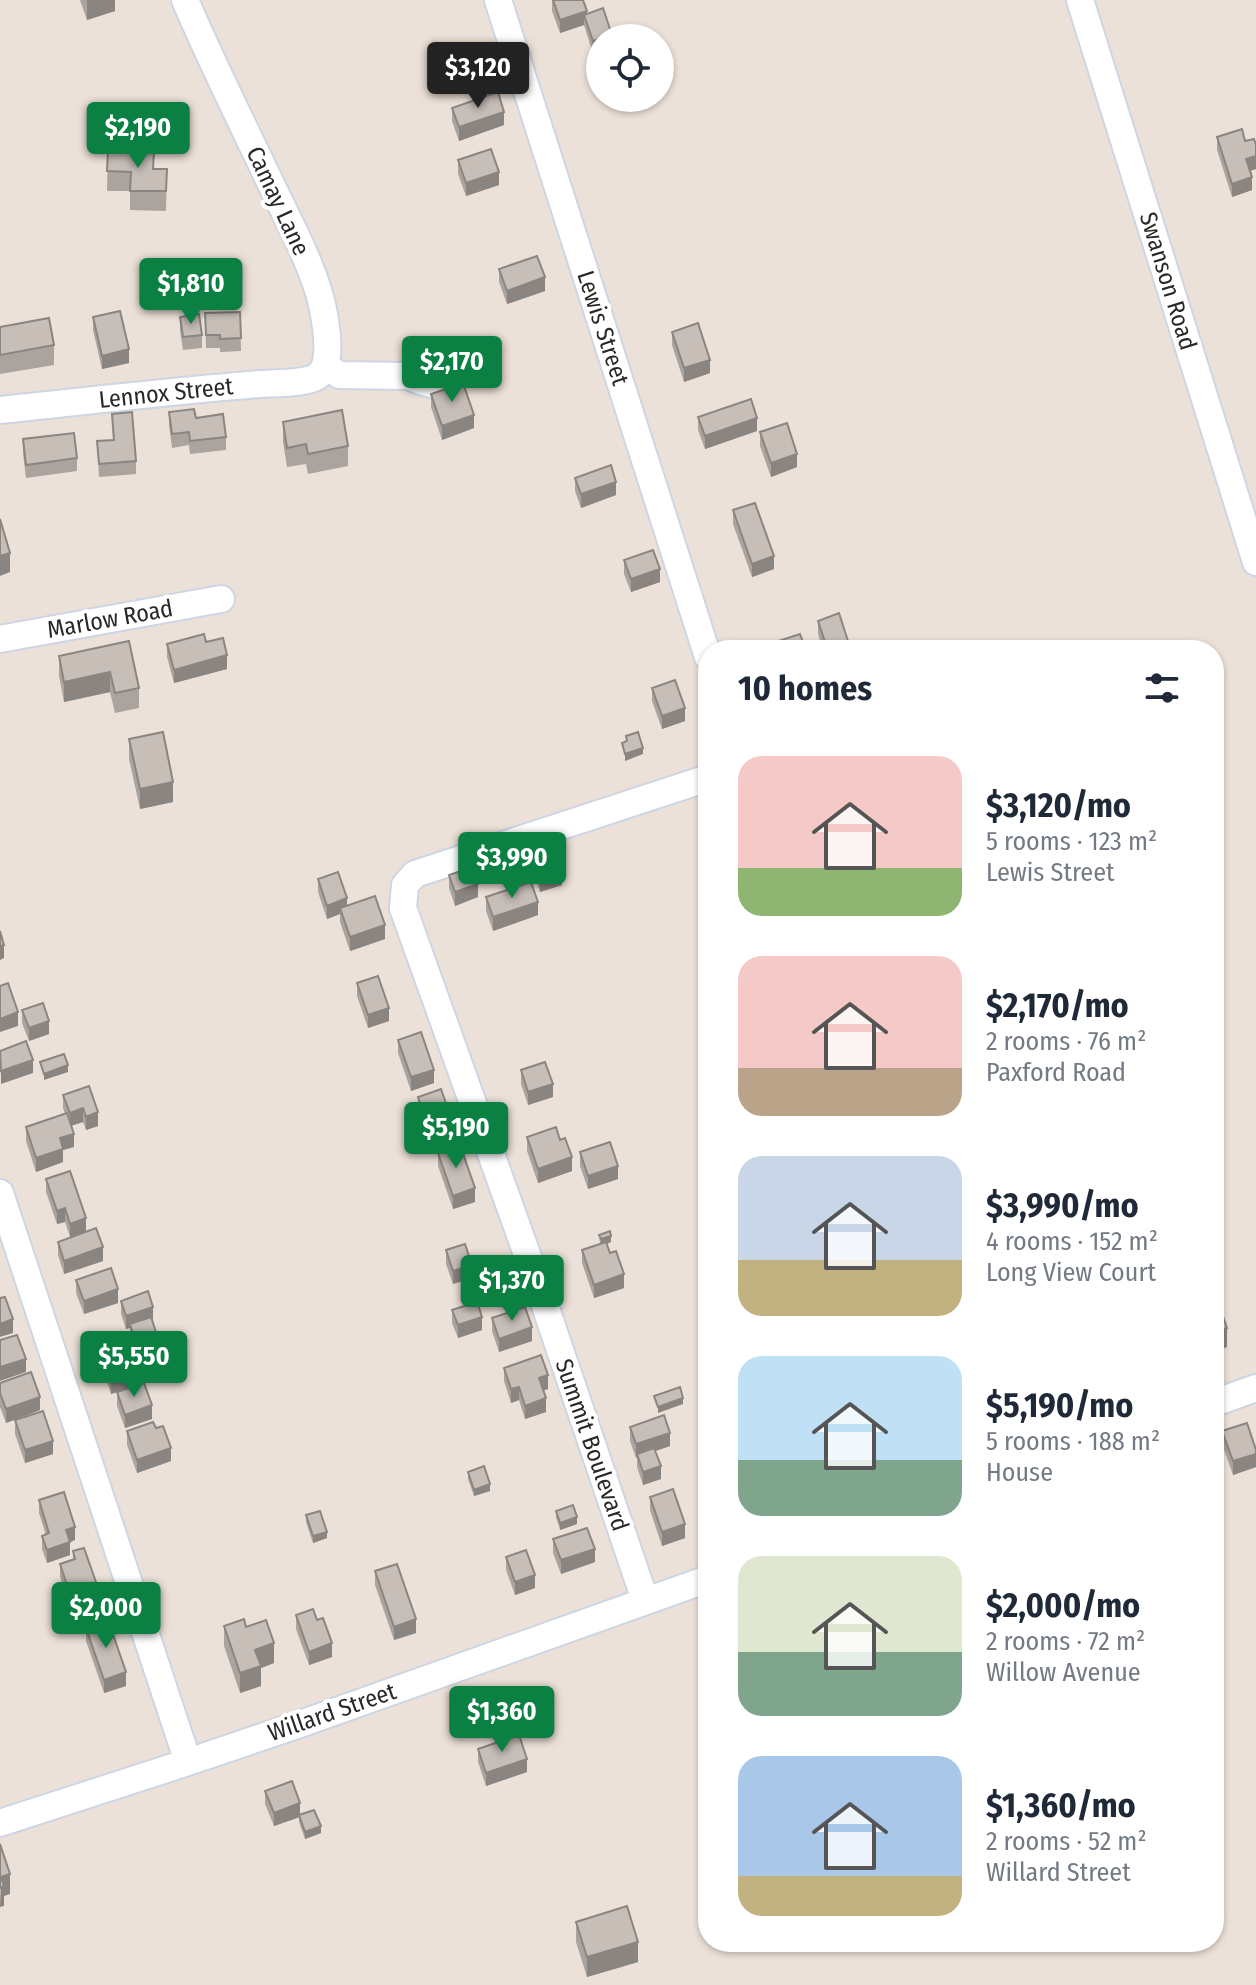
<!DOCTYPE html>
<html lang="en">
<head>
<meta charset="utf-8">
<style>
  body { margin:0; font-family:"Fira Sans Condensed",sans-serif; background:#f6f6f7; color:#1f2937; height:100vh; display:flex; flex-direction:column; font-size:30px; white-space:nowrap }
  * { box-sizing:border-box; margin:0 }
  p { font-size:26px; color:#747a83 }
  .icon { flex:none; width:44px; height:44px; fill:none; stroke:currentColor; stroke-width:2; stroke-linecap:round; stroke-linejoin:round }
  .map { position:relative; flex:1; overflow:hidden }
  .side { position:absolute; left:698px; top:640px; width:526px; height:1312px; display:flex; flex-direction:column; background:#fff; border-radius:32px; box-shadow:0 2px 6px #0004 }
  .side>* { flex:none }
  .fabs { position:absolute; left:586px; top:24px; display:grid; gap:16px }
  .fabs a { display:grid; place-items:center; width:88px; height:88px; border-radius:50%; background:#fff; box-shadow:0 2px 6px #0004; font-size:40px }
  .price { position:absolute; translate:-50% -68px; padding:0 18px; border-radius:8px; background:#0b8043; color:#fff; font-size:26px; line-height:52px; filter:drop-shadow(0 2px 4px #0008) }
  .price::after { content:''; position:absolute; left:50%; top:48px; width:24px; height:18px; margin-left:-12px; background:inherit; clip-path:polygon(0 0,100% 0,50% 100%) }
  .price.on { background:#222; color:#fff }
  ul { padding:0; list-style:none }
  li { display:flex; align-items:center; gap:24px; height:200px; padding:0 40px }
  li span { display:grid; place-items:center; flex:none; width:224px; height:160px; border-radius:24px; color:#555 }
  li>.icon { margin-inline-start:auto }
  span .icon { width:96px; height:96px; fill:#fffc; stroke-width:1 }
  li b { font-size:34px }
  h2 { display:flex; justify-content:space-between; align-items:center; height:96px; padding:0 40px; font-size:34px }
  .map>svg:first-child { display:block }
</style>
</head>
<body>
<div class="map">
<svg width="1256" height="1985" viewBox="0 0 1256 1985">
  <rect width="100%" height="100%" fill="#ece1d8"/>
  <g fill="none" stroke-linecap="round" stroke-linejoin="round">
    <defs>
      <path id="minor" d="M498 0 708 657
        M1080 0 1256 562
        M325 365 339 375 408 376 423 382 450 389
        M0 410C87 401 173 391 260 384 274 383 309 384 319 375 335 361 324 311 319 293 307 254 287 218 270 182 241 121 211 61 185 0
        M0 639 221 599
        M0 1193 188 1762
        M1214 1403 1256 1388
        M645 1600 538 1285 403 908 405 885 415 874 708 778
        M0 1823 188 1762 303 1723 708 1579"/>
    </defs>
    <use href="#minor" stroke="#ced5e3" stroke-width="30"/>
    <use href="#minor" stroke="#fff" stroke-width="26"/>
  </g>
  <path fill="#aba39e" d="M80 0H115V11L87 20Z
    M552 0H583L587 14 612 38 593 54 584 25 560 33 552 11Z
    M452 108 504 125 459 141 452 121Z
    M1217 137 1245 141 1256 145V169L1250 171 1252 190 1232 197 1217 150Z
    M108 150 154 169H167L166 211 130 210V191H107Z
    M458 160 499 185 466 196 458 174Z
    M499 269 545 291 507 304 499 282Z
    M240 312 241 351 220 352V348H206L205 313Z
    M93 317 129 363 102 369 93 330Z
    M180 317 202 335V348L183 350 180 330Z
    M0 327 54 345V365L0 374Z
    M672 332 710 373 684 382 672 345Z
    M431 394 474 428 442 440 431 407Z
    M169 412 196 418 226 437V450L190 454 189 445 172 448 169 425Z
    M112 414 136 461V474L99 477 97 441 113 440Z
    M698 417 757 431 705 449 698 430Z
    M283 422 348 446V466L308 474 306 464 287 467 283 442Z
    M760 432 797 467 771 477 760 446Z
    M23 439 77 458V471L26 478 23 453Z
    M575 478 616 495 581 508 575 491Z
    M733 510 774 569 752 577 733 524Z
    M624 560 660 582 631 592 624 574Z
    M818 621 848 650H823L818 634Z
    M129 641 139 688V708L115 713 110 692 64 702 59 676V656Z
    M206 642 227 669 174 683 167 657V644Z
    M652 688 685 721 662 729 652 701Z
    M129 739 173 802 140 809 129 759Z
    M530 851 562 885 540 892 530 864Z
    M449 875 478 897 455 906 449 888Z
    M318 879 347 906 385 939 350 951 340 922V914L327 919 318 892Z
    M486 897 538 915 493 931 486 911Z
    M357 983 389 1021 368 1028 357 996Z
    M22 1010 49 1034 29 1041 22 1023Z
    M398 1040 434 1083 411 1091 398 1053Z
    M521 1070 553 1097 528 1105 521 1084Z
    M89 1086 98 1126 86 1130 83 1122 71 1126 74 1147 63 1150V1162L36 1172 26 1141V1127L65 1114 63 1108V1095Z
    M418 1097 454 1139 431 1147 418 1110Z
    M527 1137 560 1140 572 1171 538 1183 527 1151Z
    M580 1152 618 1179 588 1189 580 1166Z
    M438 1153 475 1202 453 1209 438 1166Z
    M46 1179 86 1232 70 1237 65 1222 57 1224 46 1192Z
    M599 1235 611 1242 607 1244 624 1288 594 1298 582 1263V1250L600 1244Z
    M58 1242 103 1261 64 1274 58 1255Z
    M446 1250 472 1278 453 1284 446 1264Z
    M76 1280 118 1303 84 1314 76 1293Z
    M121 1301 153 1320H152L158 1351 136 1358 130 1337V1328L126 1329 121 1314Z
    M452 1310 482 1330 458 1338 452 1323Z
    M492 1318 532 1341 499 1352 492 1331Z
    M101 1350 136 1386 111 1394 101 1364Z
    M504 1368 548 1389 543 1390 546 1412 525 1419 519 1400 511 1403 504 1381Z
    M0 1383 40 1410 6 1423 0 1407Z
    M117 1392 152 1419 125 1428 117 1406Z
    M15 1420 53 1454 25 1463 15 1434Z
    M630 1427 670 1446 655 1451 661 1479 643 1485 637 1467V1457L636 1458 630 1441Z
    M156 1428 171 1461 137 1473 127 1445V1431Z
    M1222 1431 1256 1450V1467L1233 1475 1222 1444Z
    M468 1472 490 1491 474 1496 468 1479Z
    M650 1497 685 1538 662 1546 650 1510Z
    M39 1500 75 1540 70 1542V1555L47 1563 42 1549V1536L46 1535 39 1513Z
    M556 1511 577 1524 560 1530 556 1517Z
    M306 1515 327 1538 313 1543 306 1522Z
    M553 1539 595 1562 561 1574 553 1553Z
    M73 1551 96 1595 69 1604 60 1577V1564L73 1560Z
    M506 1557 535 1588 515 1595 506 1570Z
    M375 1571 416 1633 394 1640 375 1585Z
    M296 1615 317 1620 332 1657 309 1665 296 1629Z
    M224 1626 246 1627 274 1663 261 1668V1686L240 1693 224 1646Z
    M86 1628 126 1686 104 1693 86 1641Z
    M478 1749 527 1772 486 1786 478 1762Z
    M265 1791 300 1815 321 1833 305 1839 299 1822V1817L274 1826 265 1804Z
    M576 1922 638 1962 587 1977 576 1942Z"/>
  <path fill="#8b8581" d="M87 0H115V11L87 20Z
    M587 11V22L584 15V25L560 33V20Z
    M600 39V52L593 54V41Z
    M504 112V125L459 141V127Z
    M1256 156V169L1246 172V159Z
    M499 172V185L466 196V183Z
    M1252 177V190L1232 197V184Z
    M545 277V291L507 304V291Z
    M129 349V363L102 369V356Z
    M710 360V373L684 382V368Z
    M474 415V428L442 440V426Z
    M757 418V431L705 449V436Z
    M797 454V467L771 477V463Z
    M616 482V495L581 508V494Z
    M10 553V572L0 576V556Z
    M774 556V569L752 577V564Z
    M660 569V582L631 592V579Z
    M848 641V650H827V648Z
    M227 655V669L174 683V670Z
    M110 672V692L64 702V682Z
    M685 708V721L662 729V716Z
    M643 748V754L625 761V754Z
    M173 782V802L140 809V789Z
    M562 871V885L540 892V879Z
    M478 884V897L455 906V892Z
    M347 898V912L340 908V914L327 919V906Z
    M538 902V915L493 931V917Z
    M385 925V939L350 951V937Z
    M4 945V958L0 960V946Z
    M389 1008V1021L368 1028V1015Z
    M18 1012V1026L0 1032V1019Z
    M49 1021V1034L29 1041V1028Z
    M33 1060V1073L1 1084V1071Z
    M68 1065V1072L44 1080V1074Z
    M434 1070V1083L411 1091V1077Z
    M553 1084V1097L528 1105V1092Z
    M83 1108V1122L70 1126V1113Z
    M98 1112V1126L86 1130V1117Z
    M454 1126V1139L431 1147V1134Z
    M74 1134V1147L63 1150V1162L36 1172V1158L60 1138Z
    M572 1157V1171L538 1183V1169Z
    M618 1166V1179L588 1189V1176Z
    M475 1188V1202L453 1209V1196Z
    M65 1208V1222L57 1224V1211Z
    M86 1218V1232L70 1237V1224Z
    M611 1236V1242L601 1246V1239Z
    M103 1247V1261L64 1274V1261Z
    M472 1265V1278L453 1284V1271Z
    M624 1274V1288L594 1298V1285Z
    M118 1289V1303L84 1314V1301Z
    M153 1307V1320L131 1328 130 1324V1328L126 1329V1316Z
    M482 1317V1330L458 1338V1325Z
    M13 1319V1333L0 1337V1324Z
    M532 1327V1341L499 1352V1339Z
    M1227 1328V1347L1214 1352V1332Z
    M158 1338V1351L136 1358V1345Z
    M26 1359V1372L0 1381V1367Z
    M136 1372V1386L111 1394V1381Z
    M548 1375V1389L539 1392V1378Z
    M519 1387V1400L511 1403V1389Z
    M40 1397V1410L6 1423V1409Z
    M546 1398V1412L525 1419V1406Z
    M683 1398V1404L658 1413V1407Z
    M152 1405V1419L125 1428V1415Z
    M670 1433V1446L638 1457 637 1454V1457L636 1458V1444Z
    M53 1441V1454L25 1463V1450Z
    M171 1448V1461L137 1473V1460Z
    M1256 1454V1467L1233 1475V1461Z
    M661 1466V1479L643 1485V1472Z
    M490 1484V1491L474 1496V1490Z
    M577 1517V1524L560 1530V1523Z
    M685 1524V1538L662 1546V1532Z
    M75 1527V1540L70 1542V1555L47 1563V1550L66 1530Z
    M327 1532V1538L313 1543V1536Z
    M595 1549V1562L561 1574V1560Z
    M535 1575V1588L515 1595V1582Z
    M96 1582V1595L69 1604V1591Z
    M416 1619V1633L394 1640V1627Z
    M274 1643V1663L261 1668V1686L240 1693V1673L255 1650Z
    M332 1643V1657L309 1665V1652Z
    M126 1672V1686L104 1693V1680Z
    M527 1759V1772L486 1786V1773Z
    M300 1803V1817L274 1826V1813Z
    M321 1826V1833L305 1839V1832Z
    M10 1874V1894L4 1896V1906L0 1907 1 1877Z
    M638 1942V1962L587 1977V1957Z"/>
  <path fill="#c7beb8" stroke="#8b8581" stroke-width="2" d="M553 0H583L587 11 560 20Z
    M603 8 612 35 593 41 584 15Z
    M498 92 504 112 459 127 452 108Z
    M1242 129 1245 141 1254 139 1256 145V156L1246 159 1252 177 1232 184 1217 137Z
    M491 149 499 172 466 183 458 160Z
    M108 150 154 151 153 169H167L166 191H130L131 172 107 171Z
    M537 256 545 277 507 291 499 269Z
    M120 311 129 349 102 356 93 317Z
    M240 312 241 338 220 339V335H206L205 313Z
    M199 314 202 335 183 337 180 317Z
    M49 318 54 345 0 355V327Z
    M698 323 710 360 684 368 672 332Z
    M463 383 474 415 442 426 431 394Z
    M751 399 757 418 705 436 698 417Z
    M194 409 196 418 223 414 226 437 190 441 189 432 172 434 169 412Z
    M342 410 348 446 308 454 306 444 287 448 283 422Z
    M132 412 136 461 99 464 97 441 114 440 112 414Z
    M787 423 797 454 771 463 760 432Z
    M74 433 77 458 26 465 23 439Z
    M611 465 616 482 581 494 575 478Z
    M755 503 774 556 752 564 733 510Z
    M0 519 10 553 0 556Z
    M653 550 660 569 631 579 624 560Z
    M839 613 848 641 827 648 818 621Z
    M204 634 206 642 223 638 227 655 174 670 167 644Z
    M800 634 806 650H768L766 645Z
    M129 641 139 688 115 693 110 672 64 682 59 656Z
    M675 680 685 708 662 716 652 688Z
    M163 732 173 782 140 789 129 739Z
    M638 732 643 748 625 754 622 743 627 741 626 736Z
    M552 843 562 871 540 879 530 851Z
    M472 867 478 884 455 892 449 875Z
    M338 872 347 898 327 906 318 879Z
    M531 882 538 902 493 917 486 897Z
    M375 896 385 925 350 937 340 908Z
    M0 931 4 945 0 946Z
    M378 976 389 1008 368 1015 357 983Z
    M8 983 18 1012 0 1019V986Z
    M43 1003 49 1021 29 1028 22 1010Z
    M421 1032 434 1070 411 1077 398 1040Z
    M26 1041 33 1060 1 1071 0 1051Z
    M64 1054 68 1065 44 1074 40 1062Z
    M545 1062 553 1084 528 1092 521 1070Z
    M89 1086 98 1112 86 1117 83 1108 70 1113 63 1095Z
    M441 1089 454 1126 431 1134 418 1097Z
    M67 1113 74 1134 60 1138 63 1149 36 1158 26 1127Z
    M556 1127 560 1140 565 1138 572 1157 538 1169 527 1137Z
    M610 1142 618 1166 588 1176 580 1152Z
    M460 1145 475 1188 453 1196 438 1153Z
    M70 1171 86 1218 70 1224 65 1208 57 1211 46 1179Z
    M96 1228 103 1247 64 1261 58 1242Z
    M610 1231 611 1236 601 1239 599 1235Z
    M606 1242 610 1253 616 1251 624 1274 594 1285 582 1250Z
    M465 1244 472 1265 453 1271 446 1250Z
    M111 1268 118 1289 84 1301 76 1280Z
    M148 1291 153 1307 126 1316 121 1301Z
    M1214 1291 1227 1328 1214 1332Z
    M5 1297 13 1319 0 1324V1298Z
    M477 1302 482 1317 458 1325 452 1310Z
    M525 1307 532 1327 499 1339 492 1318Z
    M151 1317 158 1338 136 1345 130 1324Z
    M17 1335 26 1359 0 1367V1340Z
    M126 1342 136 1372 111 1381 101 1350Z
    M541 1355 548 1375 539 1378 546 1398 525 1406 519 1387 511 1389 504 1368Z
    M31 1372 40 1397 6 1409 0 1393V1383Z
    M144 1383 152 1405 125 1415 117 1392Z
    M680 1387 683 1398 658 1407 654 1396Z
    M43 1411 53 1441 25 1450 15 1420Z
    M664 1415 670 1433 636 1444 630 1427Z
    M153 1422 156 1428 163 1426 171 1448 137 1460 127 1431Z
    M1247 1423 1256 1450V1454L1233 1461 1222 1431Z
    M654 1448 661 1466 643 1472 637 1454Z
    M484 1466 490 1484 474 1490 468 1472Z
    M673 1489 685 1524 662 1532 650 1497Z
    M64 1492 75 1527 66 1530 70 1542 47 1550 42 1536 49 1533 39 1500Z
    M573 1505 577 1517 560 1523 556 1511Z
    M320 1511 327 1532 313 1536 306 1515Z
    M587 1528 595 1549 561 1560 553 1539Z
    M84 1548 96 1582 69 1591 60 1564 75 1559 73 1551Z
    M526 1550 535 1575 515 1582 506 1557Z
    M397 1564 416 1619 394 1627 375 1571Z
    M313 1609 317 1620 323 1618 332 1643 309 1652 296 1615Z
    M244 1619 246 1627 266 1620 274 1643 255 1650 261 1666 240 1673 224 1626Z
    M108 1620 126 1672 104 1680 86 1628Z
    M519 1735 527 1759 486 1773 478 1749Z
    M292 1781 300 1803 274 1813 265 1791Z
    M314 1810 321 1826 305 1832 299 1815Z
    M0 1844 10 1874 1 1877 4 1886 0 1888Z
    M627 1906 638 1942 587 1957 576 1922Z"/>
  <g text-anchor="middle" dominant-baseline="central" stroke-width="8" stroke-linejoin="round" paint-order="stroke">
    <g font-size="24" fill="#282828" stroke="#fff">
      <text transform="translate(278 201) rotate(65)">Camay Lane</text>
      <text transform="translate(1168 281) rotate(73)">Swanson Road</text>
      <text transform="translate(603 328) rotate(72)">Lewis Street</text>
      <text transform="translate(166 393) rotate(-6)">Lennox Street</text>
      <text transform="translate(110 619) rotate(-10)">Marlow Road</text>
      <text transform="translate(592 1445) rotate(71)">Summit Boulevard</text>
      <text transform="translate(332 1712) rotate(-19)">Willard Street</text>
    </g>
  </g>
</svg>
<div class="fabs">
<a><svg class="icon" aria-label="locate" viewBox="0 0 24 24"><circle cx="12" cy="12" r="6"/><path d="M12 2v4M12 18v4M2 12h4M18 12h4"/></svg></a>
</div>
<b class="price on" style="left:478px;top:110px">$3,120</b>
<b class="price" style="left:138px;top:170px">$2,190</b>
<b class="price" style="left:191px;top:326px">$1,810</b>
<b class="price" style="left:452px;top:404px">$2,170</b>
<b class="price" style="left:512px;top:900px">$3,990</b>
<b class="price" style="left:456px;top:1170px">$5,190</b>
<b class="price" style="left:512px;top:1323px">$1,370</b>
<b class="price" style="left:134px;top:1399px">$5,550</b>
<b class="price" style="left:106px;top:1650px">$2,000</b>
<b class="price" style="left:502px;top:1754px">$1,360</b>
<section class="side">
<h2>10 homes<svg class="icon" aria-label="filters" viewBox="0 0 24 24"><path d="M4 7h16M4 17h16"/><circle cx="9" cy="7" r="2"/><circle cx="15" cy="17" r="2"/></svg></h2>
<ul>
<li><span style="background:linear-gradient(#f6c9c9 70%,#8fb573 0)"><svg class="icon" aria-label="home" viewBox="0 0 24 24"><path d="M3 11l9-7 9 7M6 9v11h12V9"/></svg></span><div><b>$3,120/mo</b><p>5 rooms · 123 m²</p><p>Lewis Street</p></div></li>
<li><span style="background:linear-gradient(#f6c9c9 70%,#b9a48a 0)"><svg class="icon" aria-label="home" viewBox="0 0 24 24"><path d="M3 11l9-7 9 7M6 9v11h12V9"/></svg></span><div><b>$2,170/mo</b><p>2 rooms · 76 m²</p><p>Paxford Road</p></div></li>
<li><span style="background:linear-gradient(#c9d6e8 65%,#c2b280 0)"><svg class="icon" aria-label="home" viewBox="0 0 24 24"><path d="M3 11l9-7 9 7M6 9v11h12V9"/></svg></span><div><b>$3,990/mo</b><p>4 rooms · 152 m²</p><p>Long View Court</p></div></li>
<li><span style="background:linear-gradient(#bfe0f5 65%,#7fa58c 0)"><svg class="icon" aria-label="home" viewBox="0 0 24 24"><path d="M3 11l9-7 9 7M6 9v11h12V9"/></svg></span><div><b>$5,190/mo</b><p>5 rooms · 188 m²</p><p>House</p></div></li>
<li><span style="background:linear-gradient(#dfe7d0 60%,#7fa58c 0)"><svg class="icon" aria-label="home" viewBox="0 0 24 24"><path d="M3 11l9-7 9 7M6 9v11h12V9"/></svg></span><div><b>$2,000/mo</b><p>2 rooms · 72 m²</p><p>Willow Avenue</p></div></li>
<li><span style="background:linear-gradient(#a9c7e8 75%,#c2b280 0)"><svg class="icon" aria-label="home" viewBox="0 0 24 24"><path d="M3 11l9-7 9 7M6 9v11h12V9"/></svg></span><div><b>$1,360/mo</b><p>2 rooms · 52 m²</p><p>Willard Street</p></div></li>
</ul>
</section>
</div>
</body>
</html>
